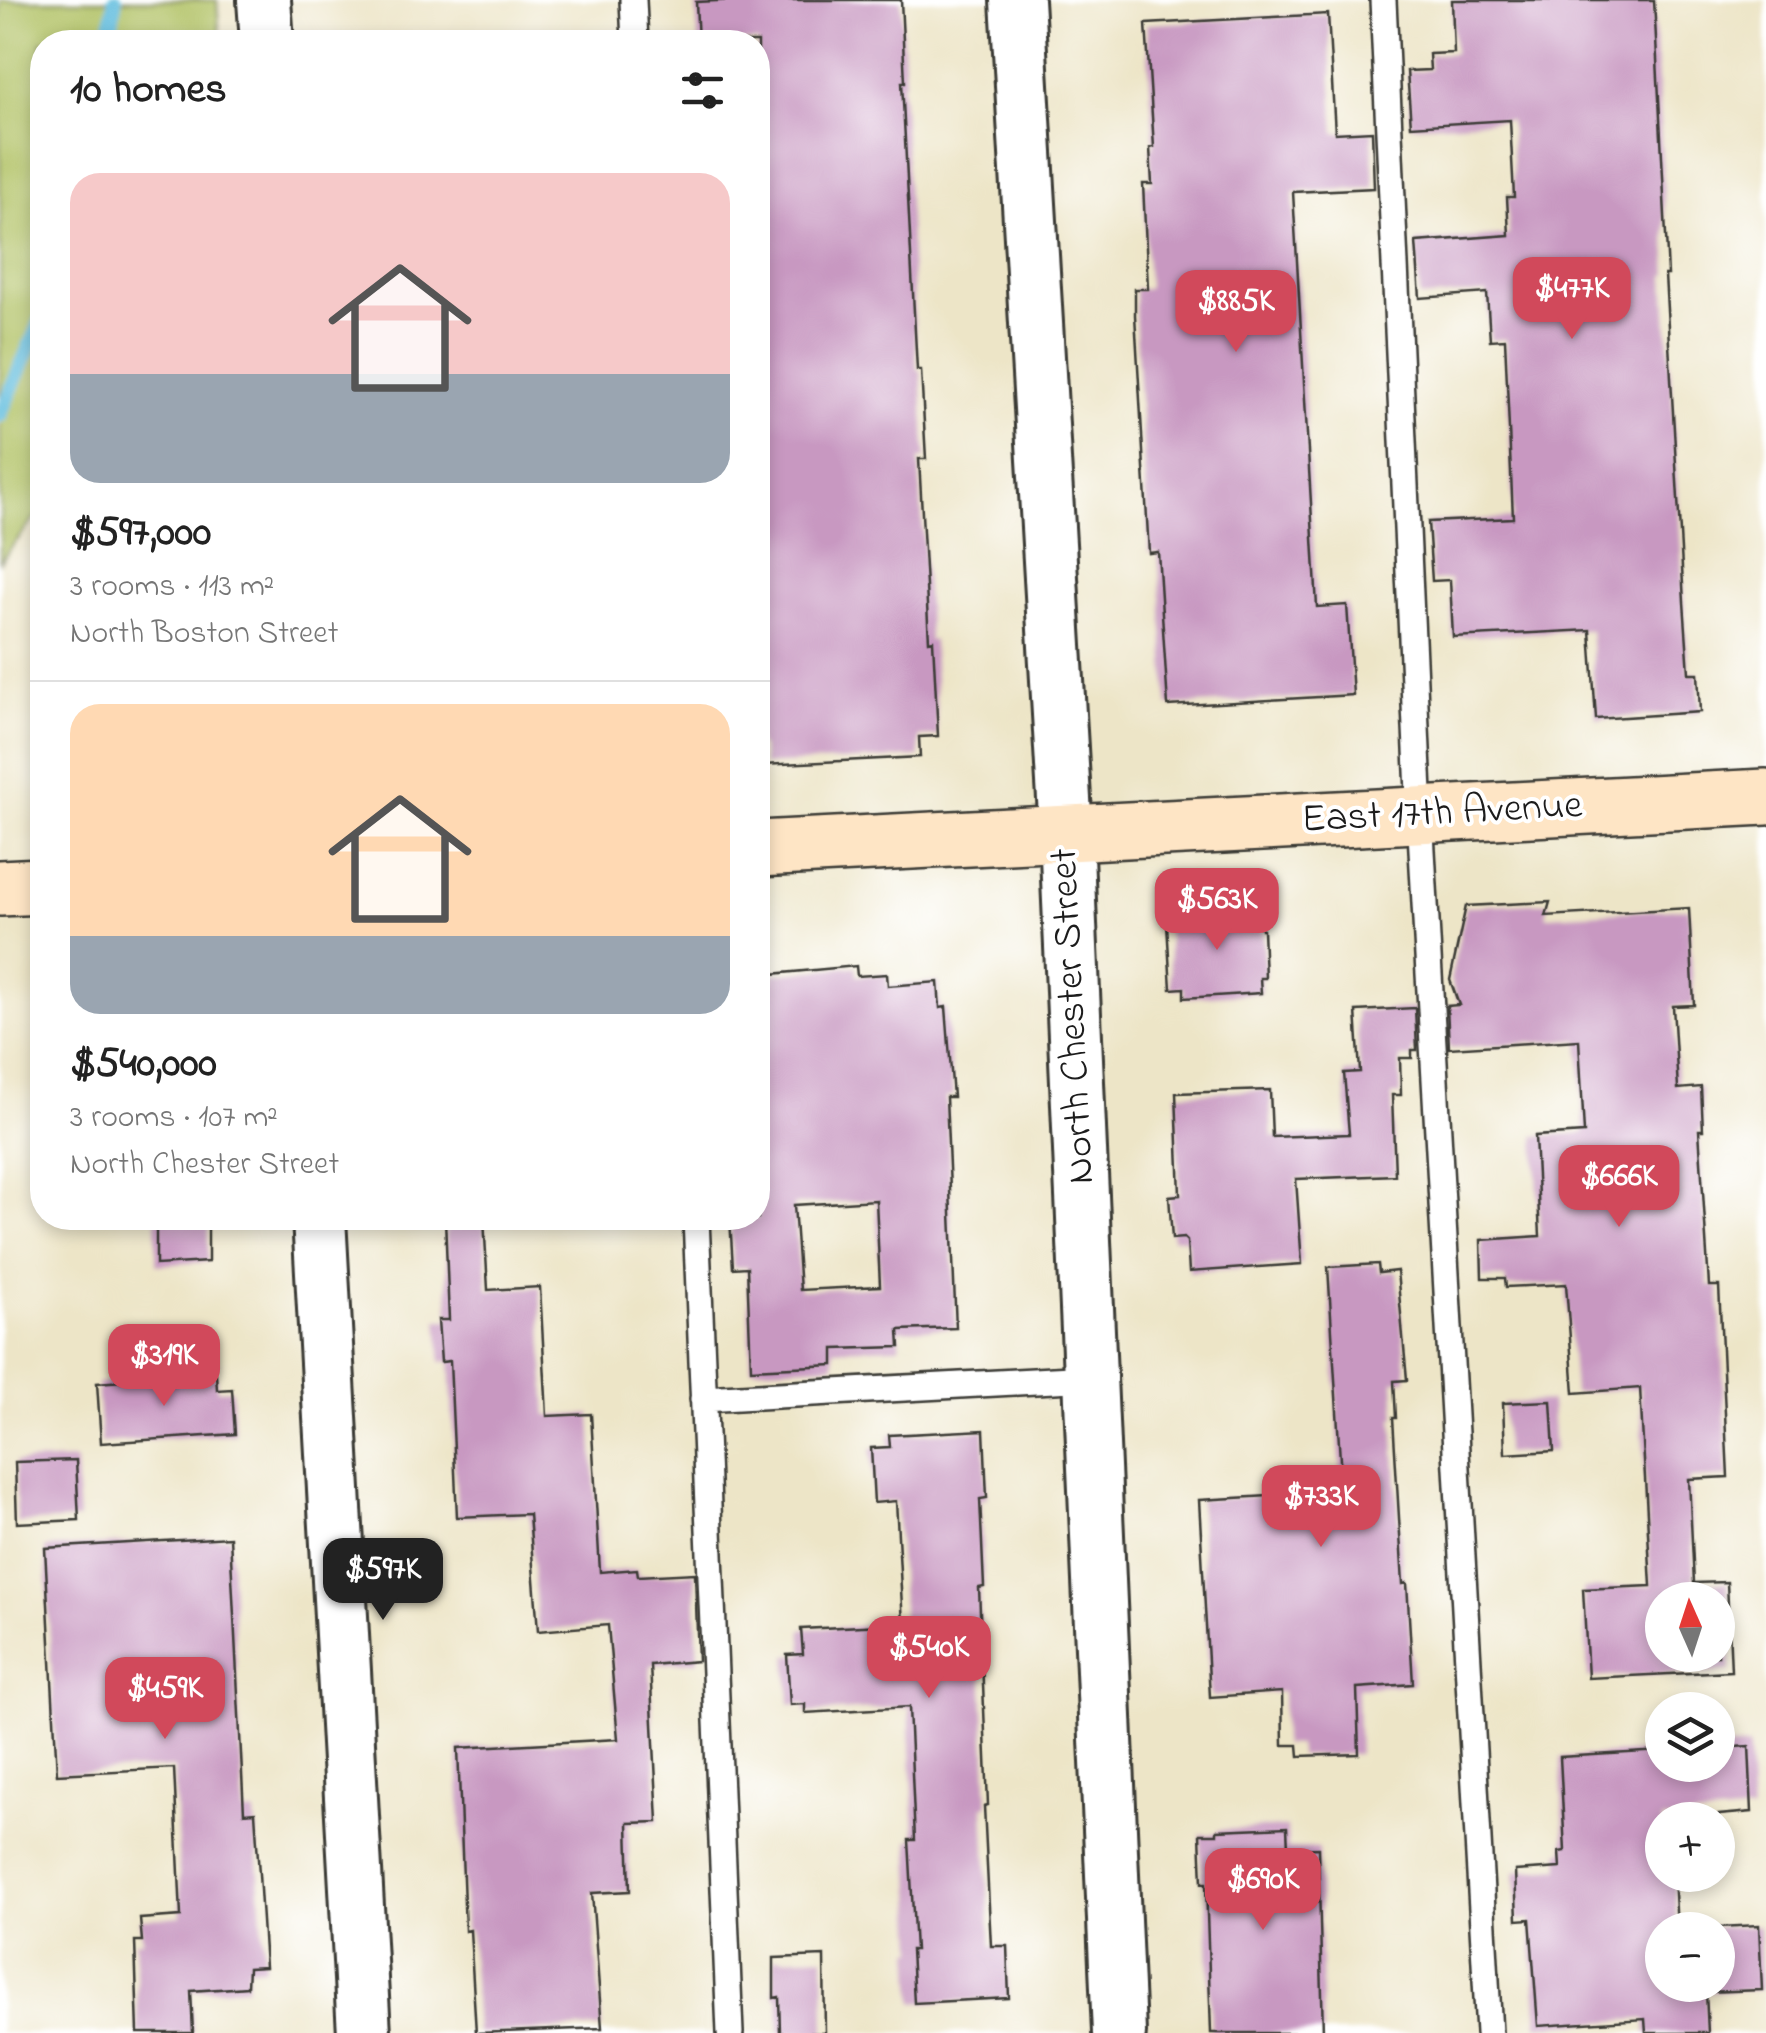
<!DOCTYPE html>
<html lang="en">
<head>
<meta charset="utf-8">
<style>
  body { margin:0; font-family:"Indie Flower",sans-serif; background:#f2f2f2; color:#222; height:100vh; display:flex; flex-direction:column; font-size:38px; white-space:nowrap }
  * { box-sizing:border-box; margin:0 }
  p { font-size:32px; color:#767676 }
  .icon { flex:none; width:55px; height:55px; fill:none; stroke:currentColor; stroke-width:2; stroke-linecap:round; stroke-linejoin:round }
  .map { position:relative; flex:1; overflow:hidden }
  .sheet { position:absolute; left:30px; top:30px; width:740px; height:1200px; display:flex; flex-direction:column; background:#fff; border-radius:40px; box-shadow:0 5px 15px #0003 }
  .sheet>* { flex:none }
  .needle { width:65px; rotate:357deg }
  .buttons { position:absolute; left:1645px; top:1582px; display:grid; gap:20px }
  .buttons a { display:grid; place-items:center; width:90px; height:90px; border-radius:50%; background:#fff; box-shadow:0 5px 15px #0003; font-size:50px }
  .price { position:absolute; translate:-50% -85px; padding:0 22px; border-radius:20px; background:#d1495b; color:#fff; font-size:32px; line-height:65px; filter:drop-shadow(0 2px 5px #0008) }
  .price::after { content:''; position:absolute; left:50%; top:60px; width:30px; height:22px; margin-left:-15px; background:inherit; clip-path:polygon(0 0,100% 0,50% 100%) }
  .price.selected { background:#222; color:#fff }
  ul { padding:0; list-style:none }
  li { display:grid; align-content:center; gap:20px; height:530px; padding:0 40px }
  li+li { border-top:2px solid #e0e0e0 }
  li span { display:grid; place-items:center; height:310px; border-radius:30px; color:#555 }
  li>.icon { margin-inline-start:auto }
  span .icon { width:180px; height:180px; fill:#fffc; stroke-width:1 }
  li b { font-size:42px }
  h2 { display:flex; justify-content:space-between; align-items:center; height:120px; padding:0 40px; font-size:42px }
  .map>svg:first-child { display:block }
</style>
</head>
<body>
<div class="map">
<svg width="1766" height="2033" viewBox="0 0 1766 2033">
  <rect width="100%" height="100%" fill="#fff"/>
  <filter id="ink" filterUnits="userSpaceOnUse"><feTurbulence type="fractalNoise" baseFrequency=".01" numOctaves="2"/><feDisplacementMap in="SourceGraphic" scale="20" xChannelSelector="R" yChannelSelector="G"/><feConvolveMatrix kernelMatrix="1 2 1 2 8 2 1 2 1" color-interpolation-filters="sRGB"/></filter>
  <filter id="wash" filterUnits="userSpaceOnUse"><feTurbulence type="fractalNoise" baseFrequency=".0048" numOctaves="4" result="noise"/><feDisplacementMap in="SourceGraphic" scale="40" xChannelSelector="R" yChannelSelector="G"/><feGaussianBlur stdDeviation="2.25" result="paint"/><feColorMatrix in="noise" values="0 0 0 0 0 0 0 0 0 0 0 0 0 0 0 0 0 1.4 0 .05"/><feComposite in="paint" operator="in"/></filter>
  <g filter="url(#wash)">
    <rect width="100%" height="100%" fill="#ede5c7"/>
    <path fill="#b0c164" stroke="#666e40" stroke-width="2.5" d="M0 0H217L220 42H42V509L0 562Z"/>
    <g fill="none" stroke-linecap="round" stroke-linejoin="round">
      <path stroke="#5fbcdd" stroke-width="15" d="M109 42 115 0
        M0 415 42 318"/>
    </g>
    <g id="blocks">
      <path fill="#c898c1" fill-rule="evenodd" d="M738 0H901L905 82H902L917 370H921L926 459H919L929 641 933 640 938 736 919 737 920 757 763 765 762 746H758V42H698L696 2Z
        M1452 0H1654L1668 275H1665L1684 602 1689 673H1698L1700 712 1596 719 1590 630 1453 637 1450 580 1432 581 1428 522 1513 518 1505 339 1490 340 1487 293 1420 298 1416 242 1509 235 1507 197H1514L1510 120 1411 126 1407 71 1430 70 1429 54 1454 53Z
        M1328 14 1335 133 1372 131 1374 188 1293 192 1317 607 1347 605 1353 695 1168 706 1158 552 1149 553 1135 315V289H1148L1143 184H1152L1150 148 1154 147 1146 24Z
        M1550 902 1546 916 1689 908 1694 1005 1673 1006 1678 1089 1701 1087 1703 1130H1699L1709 1286H1719L1728 1477 1689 1479 1694 1583 1727 1582 1731 1671 1588 1678 1583 1589 1651 1586 1640 1388 1574 1393 1566 1284 1506 1287 1505 1278H1482L1481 1240 1540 1236 1535 1136 1584 1133 1579 1040 1449 1048 1447 1006 1459 1005 1450 980 1466 906ZM1662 1600H1718V1655H1662Z
        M1259 907 1261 929H1263L1265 978H1260L1261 993 1184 998V988L1171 989 1167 924 1185 922 1184 912Z
        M856 966 857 976 887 974 888 986 938 982 940 1008 946 1007 953 1097H946L956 1328 899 1330 900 1347 834 1349V1365L751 1369 747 1267 733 1268 730 1218H758V982L772 981V974ZM876 1200 880 1286 800 1290 794 1205Z
        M1415 1008 1417 1050H1412V1058H1400L1401 1095H1392L1395 1175 1296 1179 1302 1264 1189 1272 1187 1241 1184 1238 1172 1239 1169 1196 1180 1195 1176 1093 1270 1090 1272 1137 1349 1134 1344 1073 1360 1072 1356 1011Z
        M156 1218H208V1262L156 1265Z
        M445 1218H484L488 1290 540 1287 547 1416 591 1414 600 1572 637 1569 638 1576 695 1573 698 1661 650 1665 658 1822 628 1823 630 1891 592 1893 602 2028 476 2033 470 1930 465 1931 458 1748 618 1739 608 1625 538 1631 529 1514 457 1517 450 1361 441 1362 438 1320H449Z
        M1378 1264 1379 1273 1397 1271 1407 1380 1394 1381 1396 1418H1393L1403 1584 1407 1583 1413 1684 1357 1688 1359 1754 1299 1756 1298 1745H1283L1282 1692 1210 1697 1199 1500 1342 1492 1328 1267Z
        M216 1374 217 1390 232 1389 235 1434 101 1443 97 1383Z
        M1551 1401 1554 1451 1505 1454 1503 1403Z
        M984 1430 987 1498 980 1499 984 1587 979 1588 988 1805 984 1806 991 1946H1007L1009 1998 914 2003 911 1950H915L909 1840H915L909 1707 805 1713V1704L790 1705 787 1655 803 1654 801 1629 903 1624 896 1501 874 1503 871 1448 890 1447 889 1435Z
        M76 1460 79 1520 17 1523 15 1462Z
        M230 1537 244 1813 255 1812 265 1967 248 1968 247 1987 191 1991 193 2033H138L135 1941H142L140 1919 181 1916 174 1768 57 1774 45 1548Z
        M1749 1746 1752 1812 1662 1820V1875H1674L1677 1929 1759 1925 1762 1990 1706 1992 1708 2033H1646L1645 2019 1538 2026 1530 1919 1517 1920 1515 1871 1560 1868 1559 1852 1565 1851 1560 1757 1662 1751V1765H1718V1748ZM1662 1930H1718V1985H1662Z
        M1287 1827 1288 1849 1318 1848 1323 2033H1211L1206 1883H1202L1200 1834H1217V1830Z
        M824 1956 825 2033H780L779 1997 774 1998V1958Z"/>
    </g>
  </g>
  <g filter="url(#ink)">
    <use href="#blocks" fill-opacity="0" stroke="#3b3a36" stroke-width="2.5"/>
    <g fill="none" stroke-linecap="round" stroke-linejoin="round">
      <defs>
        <path id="lane" d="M633 0 635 42
          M1383 0 1420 815 1489 2033
          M696 1218 730 2033
          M703 1399 1090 1378"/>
        <path id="street" d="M264 0 267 42
          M1017 0 1066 833 1119 2033
          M319 1218 364 2033"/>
        <path id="secondary" d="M758 849 1766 797
          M0 888 42 886"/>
      </defs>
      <use href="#lane" stroke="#3b3a36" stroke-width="30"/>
      <use href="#street" stroke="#3b3a36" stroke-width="58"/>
      <use href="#secondary" stroke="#3b3a36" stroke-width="60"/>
      <use href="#lane" stroke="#fff" stroke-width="25"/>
      <use href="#street" stroke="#fff" stroke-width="52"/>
      <use href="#secondary" stroke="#fee5c5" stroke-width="55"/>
    </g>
  </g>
  <g text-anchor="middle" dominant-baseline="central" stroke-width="8" stroke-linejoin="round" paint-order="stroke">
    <g font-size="40" fill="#1c1c1c" stroke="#fff">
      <text transform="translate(1442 814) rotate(-3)">East 17th Avenue</text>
      <text transform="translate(1074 1016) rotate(-93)">North Chester Street</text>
    </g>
  </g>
</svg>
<div class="buttons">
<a><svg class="needle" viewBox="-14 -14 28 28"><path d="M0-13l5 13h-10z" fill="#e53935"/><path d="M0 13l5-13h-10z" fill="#767676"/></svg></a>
<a><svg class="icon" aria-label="layers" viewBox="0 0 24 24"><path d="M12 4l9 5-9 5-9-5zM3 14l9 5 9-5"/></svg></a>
<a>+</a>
<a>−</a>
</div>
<b class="price" style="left:1572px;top:342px">$477K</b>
<b class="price" style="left:1236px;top:355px">$885K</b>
<b class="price" style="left:1217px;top:953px">$563K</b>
<b class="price" style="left:1619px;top:1230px">$666K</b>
<b class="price" style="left:164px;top:1409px">$319K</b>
<b class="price" style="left:1321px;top:1550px">$733K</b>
<b class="price selected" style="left:383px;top:1623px">$597K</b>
<b class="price" style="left:929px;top:1701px">$540K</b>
<b class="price" style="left:165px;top:1742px">$459K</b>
<b class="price" style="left:1263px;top:1933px">$690K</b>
<section class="sheet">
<h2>10 homes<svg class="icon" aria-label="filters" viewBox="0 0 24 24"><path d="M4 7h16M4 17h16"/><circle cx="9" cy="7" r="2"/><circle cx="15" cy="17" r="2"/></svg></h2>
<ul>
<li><span style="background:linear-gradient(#f6c9c9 65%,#9aa5b1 0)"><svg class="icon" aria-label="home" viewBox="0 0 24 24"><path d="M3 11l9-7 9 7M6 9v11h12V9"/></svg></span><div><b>$597,000</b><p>3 rooms · 113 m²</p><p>North Boston Street</p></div></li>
<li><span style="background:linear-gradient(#ffd9b3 75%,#9aa5b1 0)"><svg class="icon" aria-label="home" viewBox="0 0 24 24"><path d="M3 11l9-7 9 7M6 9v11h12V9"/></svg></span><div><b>$540,000</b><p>3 rooms · 107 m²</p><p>North Chester Street</p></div></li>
</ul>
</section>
</div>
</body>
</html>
